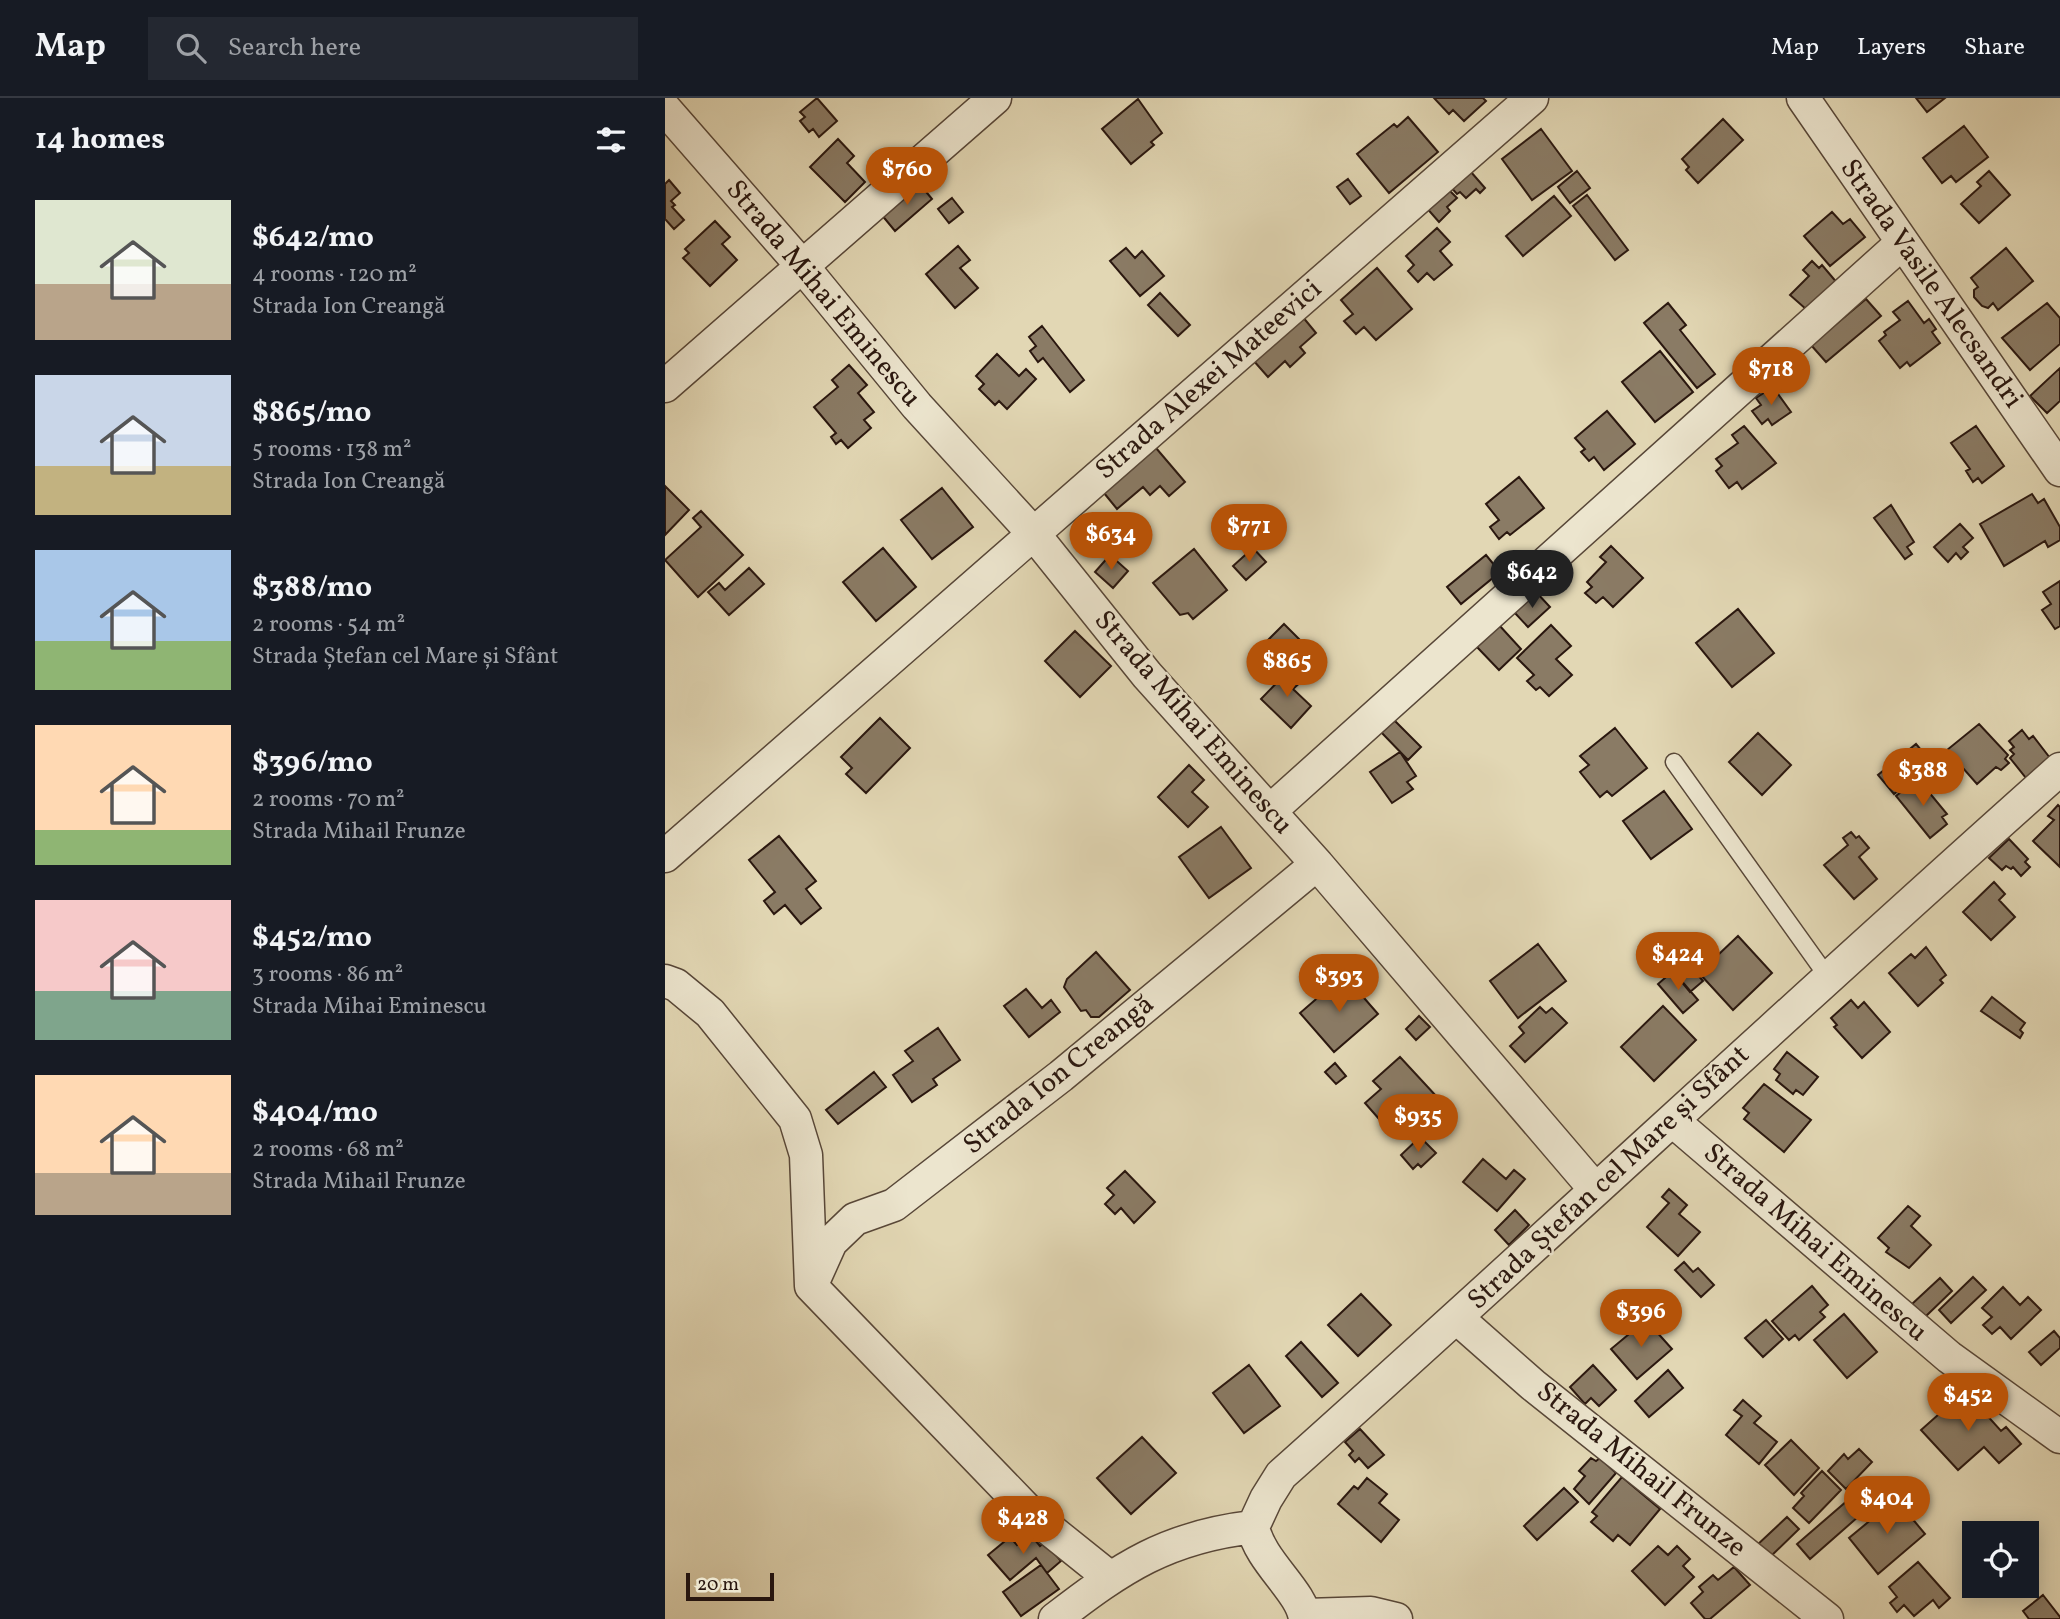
<!DOCTYPE html>
<html lang="en">
<head>
<meta charset="utf-8">
<style>
  body { margin:0; font-family:Vollkorn,serif; background:#242831; color:#f1f3f6; height:100vh; display:flex; flex-direction:column; font-size:26px; white-space:nowrap }
  * { box-sizing:border-box; margin:0 }
  p { font-size:23px; color:#9ea1a6 }
  .icon { flex:none; width:38px; height:38px; fill:none; stroke:currentColor; stroke-width:2; stroke-linecap:round; stroke-linejoin:round }
  .map { position:relative; flex:1; overflow:hidden }
  .panel { display:flex; flex-direction:column; background:#171b24; width:665px }
  .panel>* { flex:none }
  .fabs { position:absolute; left:1297px; top:1423px; display:grid; gap:14px }
  .fabs a { display:grid; place-items:center; width:77px; height:77px; border-radius:0px; background:#171b24; box-shadow:0 4px 18px #0003; font-size:35px }
  .scale { position:absolute; left:21px; bottom:18px; width:88px; box-sizing:border-box; padding-left:7px; border:4px solid #2a170f; border-top:0; font-size:19px; line-height:24px; white-space:nowrap; color:#2a170f; -webkit-text-stroke:5px #ece5ce; paint-order:stroke }
  .price { position:absolute; translate:-50% -60px; padding:0 16px; border-radius:24px; background:#b45309; color:#fff; font-size:23px; line-height:46px; filter:drop-shadow(0 2px 4px #0008) }
  .price::after { content:''; position:absolute; left:50%; top:42px; width:21px; height:16px; margin-left:-10px; background:inherit; clip-path:polygon(0 0,100% 0,50% 100%) }
  .price.on { background:#222; color:#fff }
  ul { padding:0; list-style:none }
  li { display:flex; align-items:center; gap:21px; height:175px; padding:0 35px }
  li span { display:grid; place-items:center; flex:none; width:196px; height:140px; border-radius:0px; color:#555 }
  li>.icon { margin-inline-start:auto }
  span .icon { width:84px; height:84px; fill:#fffc; stroke-width:1 }
  li b { font-size:30px }
  h2 { display:flex; justify-content:space-between; align-items:center; height:84px; padding:0 35px; font-size:30px }
  header { display:flex; align-items:center; gap:42px; box-sizing:border-box; height:98px; padding:0 35px; background:#171b24; border-bottom:2px solid #363941 }
  header strong { font-size:33px }
  nav { display:flex; gap:38px; margin-inline-start:auto; font-size:24px }
  .search { width:490px; height:63px; background:#242831; display:flex; align-items:center; gap:18px; box-sizing:border-box; padding:0 24px; border-radius:0px; color:#9ea1a6; font-size:26px }
  main { display:flex; flex:1; min-height:0 }
  .map>svg:first-child { display:block }
</style>
</head>
<body>
<header>
<strong>Map</strong>
<div class="search"><svg class="icon" aria-label="search" viewBox="0 0 24 24"><circle cx="10" cy="10" r="6"/><path d="M15 15l6 6"/></svg>Search here</div>
<nav><a>Map</a><a>Layers</a><a>Share</a></nav>
</header>
<main>
<section class="panel">
<h2>14 homes<svg class="icon" aria-label="filters" viewBox="0 0 24 24"><path d="M4 7h16M4 17h16"/><circle cx="9" cy="7" r="2"/><circle cx="15" cy="17" r="2"/></svg></h2>
<ul>
<li><span style="background:linear-gradient(#dfe7d0 60%,#b9a48a 0)"><svg class="icon" aria-label="home" viewBox="0 0 24 24"><path d="M3 11l9-7 9 7M6 9v11h12V9"/></svg></span><div><b>$642/mo</b><p>4 rooms · 120 m²</p><p>Strada Ion Creangă</p></div></li>
<li><span style="background:linear-gradient(#c9d6e8 65%,#c2b280 0)"><svg class="icon" aria-label="home" viewBox="0 0 24 24"><path d="M3 11l9-7 9 7M6 9v11h12V9"/></svg></span><div><b>$865/mo</b><p>5 rooms · 138 m²</p><p>Strada Ion Creangă</p></div></li>
<li><span style="background:linear-gradient(#a9c7e8 65%,#8fb573 0)"><svg class="icon" aria-label="home" viewBox="0 0 24 24"><path d="M3 11l9-7 9 7M6 9v11h12V9"/></svg></span><div><b>$388/mo</b><p>2 rooms · 54 m²</p><p>Strada Ștefan cel Mare și Sfânt</p></div></li>
<li><span style="background:linear-gradient(#ffd9b3 75%,#8fb573 0)"><svg class="icon" aria-label="home" viewBox="0 0 24 24"><path d="M3 11l9-7 9 7M6 9v11h12V9"/></svg></span><div><b>$396/mo</b><p>2 rooms · 70 m²</p><p>Strada Mihail Frunze</p></div></li>
<li><span style="background:linear-gradient(#f6c9c9 65%,#7fa58c 0)"><svg class="icon" aria-label="home" viewBox="0 0 24 24"><path d="M3 11l9-7 9 7M6 9v11h12V9"/></svg></span><div><b>$452/mo</b><p>3 rooms · 86 m²</p><p>Strada Mihai Eminescu</p></div></li>
<li><span style="background:linear-gradient(#ffd9b3 70%,#b9a48a 0)"><svg class="icon" aria-label="home" viewBox="0 0 24 24"><path d="M3 11l9-7 9 7M6 9v11h12V9"/></svg></span><div><b>$404/mo</b><p>2 rooms · 68 m²</p><p>Strada Mihail Frunze</p></div></li>
</ul>
</section>
<div class="map">
<svg width="1395" height="1521" viewBox="0 0 1395 1521">
  <rect width="100%" height="100%" fill="#e2d7b4"/>
  <filter id="stains"><feTurbulence type="fractalNoise" baseFrequency=".00286" numOctaves="4"/><feColorMatrix values="0 0 0 0 .2 0 0 0 0 .09 0 0 0 0 .02 0 0 0 .5 -.17"/></filter>
  <radialGradient id="worn" r=".72"><stop offset=".6" stop-color="#630" stop-opacity="0"/><stop offset="1" stop-color="#630" stop-opacity=".3"/></radialGradient>
  <path fill="#8a7b65" stroke="#2a170f" stroke-width="2" d="M152 0 172 23 154 39 148 31 144 34 135 23 140 19 135 14Z
    M769 0H818L821 3 799 23 788 12 784 16Z
    M1251 0H1280L1262 14Z
    M473 1 497 35 486 44 489 47 466 66 437 31Z
    M743 19 773 54 724 95 692 56 729 26 732 29Z
    M1058 21 1078 42 1033 85 1021 72 1024 69 1017 61Z
    M1299 28 1323 59 1291 84 1286 78 1277 85 1258 60Z
    M876 31 907 73 867 102 837 61Z
    M173 41 189 58 182 65 200 84 180 104 145 69Z
    M912 73 925 90 905 105 893 89Z
    M1324 73 1345 97 1314 125 1296 106 1316 88 1312 84Z
    M806 74 820 90 815 95 811 91 801 100 795 94 792 96 783 86Z
    M683 81 696 98 685 106 672 89Z
    M4 82 15 95 6 103 10 107 7 109 19 122 9 131 0 121V86Z
    M253 84 267 101 230 133 216 116Z
    M781 89 792 100 782 109 785 113 774 124 760 108Z
    M922 97 963 152 950 162 908 108Z
    M889 98 906 118 858 158 841 138Z
    M287 100 298 114 284 125 273 111Z
    M1167 114 1178 126 1185 121 1200 139 1165 168 1139 138Z
    M50 123 65 139 57 146 72 162 45 188 18 160 24 155 20 151Z
    M772 130 785 144 775 153 787 167 769 182 762 175 753 184 743 173 749 167 741 158Z
    M293 148 305 162 295 170 313 190 290 210 261 176Z
    M461 150 470 160 477 153 499 178 475 198 445 163Z
    M1341 150 1368 183 1333 212 1328 205 1323 210 1317 208 1309 199V192L1313 189 1306 180Z
    M1147 163 1154 170 1157 167 1173 186 1142 212 1125 197 1144 178 1138 172Z
    M712 170 747 211 711 242 699 229 691 236 679 223 688 216 676 202Z
    M495 195 525 227 513 238 483 207Z
    M1201 201 1216 218 1161 264 1146 247Z
    M1243 203 1259 225 1264 221 1271 231 1267 234 1275 245 1245 268 1242 264 1235 270 1214 243 1221 237 1219 234 1235 222 1228 214Z
    M1003 205 1021 227 1015 232 1050 276 1032 290 979 225Z
    M1382 205 1395 220V246L1365 272 1337 240Z
    M637 218 651 235 635 249 640 255 625 269 620 263 603 279 588 262Z
    M377 228 419 282 405 294 378 260 373 264 365 253 371 248 364 239Z
    M995 253 1028 294 990 324 957 284Z
    M332 256 354 278 361 271 371 281 342 311 334 303 330 307 314 291 319 286 311 278Z
    M184 267 202 287 193 295 209 314 199 322 206 330 183 350 176 342 171 346 166 339 171 335 149 309 173 289 167 282Z
    M1395 270V303L1382 315 1365 298Z
    M1108 289 1126 314 1107 327 1103 321 1097 326 1087 313 1096 307 1091 300Z
    M942 313 970 346 939 372 929 359 924 363 916 354 920 351 910 340Z
    M1079 328 1111 365 1077 391 1072 384 1064 390 1051 373 1057 368 1051 361 1073 345 1067 337Z
    M1311 328 1339 368 1317 385 1313 380 1308 384 1301 373 1305 371 1286 345Z
    M491 350 520 384 504 398 495 388 485 397 478 389 452 411 439 395Z
    M854 379 879 410 845 437 842 434 834 441 825 429 834 422 821 406Z
    M0 388 24 412 0 437Z
    M277 390 308 429 267 461 236 422Z
    M1367 396 1373 405 1379 401 1395 429V442L1383 449 1380 443 1339 468 1315 426Z
    M1226 407 1249 444 1242 449 1247 456 1240 461 1209 420Z
    M36 413 78 457 33 499 0 462 36 429 28 420Z
    M1295 426 1308 440 1298 449 1303 454 1296 461 1291 455 1283 464 1269 449Z
    M946 448 978 480 948 509 938 499 931 505 920 495 927 489 922 484 941 464 935 459Z
    M218 450 251 489 211 523 178 484Z
    M588 450 601 464 581 482 568 468Z
    M529 451 562 492 528 521 523 515 515 517 488 485Z
    M445 457 463 473 448 490 430 474Z
    M821 457 835 474 796 506 782 489Z
    M84 470 99 486 64 517 43 494 54 485 60 492Z
    M1395 483V528L1390 531 1377 512 1386 506 1378 494Z
    M871 494 885 509 863 529 849 514Z
    M1073 511 1109 555 1067 589 1031 545Z
    M619 526 647 554 631 570 603 542Z
    M834 527 856 551 834 572 811 548Z
    M886 527 906 548 891 561 907 577 884 598 875 589 871 592 862 583 869 577 852 560Z
    M410 533 446 568 415 599 380 563Z
    M626 570 638 582 628 591 646 608 626 630 596 601Z
    M215 620 245 650 201 695 181 676 187 670 176 659Z
    M728 621 756 649 743 662 715 633Z
    M1314 626 1343 657 1340 661 1344 665 1336 672 1331 669 1312 686 1282 652Z
    M950 630 982 670 947 698 942 693 935 699 915 674 924 667 915 658Z
    M1357 632 1364 641 1368 638 1385 660 1361 680 1345 660 1349 656 1345 652 1349 649 1344 643Z
    M1093 635 1126 667 1097 697 1064 664Z
    M1251 646 1267 665 1229 696 1213 677Z
    M735 654 751 678 742 684 748 691 727 705 705 674Z
    M524 667 539 682 527 694 543 709 523 729 493 699Z
    M1253 681 1282 716 1277 719 1282 726 1265 740 1231 698Z
    M999 693 1027 731 986 761 958 723Z
    M1393 707 1395 709V769L1368 743 1389 722 1383 718Z
    M556 729 586 770 544 800 514 759Z
    M1186 734 1191 740 1194 738 1204 750 1194 759 1212 781 1189 801 1159 767 1183 747 1178 740Z
    M114 738 151 783 141 791 156 810 136 826 120 807 109 816 99 803 110 794 84 762Z
    M1344 741 1363 761 1360 764 1365 769 1356 778 1348 769 1346 771 1341 768 1337 772 1324 760Z
    M1329 784 1340 796 1334 802 1350 819 1326 842 1298 814Z
    M1073 838 1107 875 1068 912 1034 875Z
    M873 846 901 883 853 920 825 883Z
    M1261 849 1281 877 1275 882 1278 885 1253 908 1224 875 1246 856 1250 860Z
    M431 854 465 892 434 919H426L421 912 416 913 399 889 402 881Z
    M1014 855 1038 883 1025 894 1001 865Z
    M1008 873 1033 902 1018 915 993 886Z
    M679 877 713 916 669 954 635 915Z
    M361 891 377 910 386 902 395 914 364 939 339 908Z
    M1327 899 1360 925 1355 932 1358 935 1355 940 1316 913Z
    M1186 902 1193 910 1199 904 1225 934 1197 960 1169 929 1172 927 1166 920Z
    M998 908 1031 942 989 983 956 949Z
    M875 909 881 915 887 910 902 925 860 964 845 948 859 935 854 929Z
    M754 918 765 929 751 942 741 931Z
    M273 930 295 962 268 981 272 987 247 1004 228 977 248 963 240 953Z
    M1122 954 1153 979 1138 997 1131 992 1128 996 1111 982 1115 976 1109 971Z
    M735 959 772 999 729 1038 700 1005 716 991 708 983Z
    M670 965 681 978 671 986 660 974Z
    M209 974 221 989 173 1026 161 1012Z
    M1099 986 1146 1022 1119 1054 1079 1021 1084 1015 1078 1010Z
    M755 1039 771 1055 756 1069 753 1066 748 1071 736 1057Z
    M818 1061 841 1081 849 1072 860 1081 832 1113 798 1084Z
    M460 1073 490 1104 469 1125 456 1110 450 1116 440 1106 449 1097 442 1090Z
    M1004 1091 1022 1107 1014 1116 1035 1134 1013 1158 982 1129 1004 1105 997 1099Z
    M1243 1108 1255 1118 1246 1128 1266 1147 1244 1170 1221 1154 1224 1150 1213 1140Z
    M850 1112 864 1127 844 1147 830 1132Z
    M1019 1164 1028 1174 1033 1170 1049 1187 1036 1199 1010 1172Z
    M1308 1179 1321 1192 1286 1225 1274 1212Z
    M1275 1180 1287 1193 1260 1219 1247 1206Z
    M1147 1188 1163 1207 1155 1214 1160 1219 1134 1242 1130 1237 1124 1242 1107 1223Z
    M1338 1189 1355 1207 1363 1199 1376 1212 1346 1241 1335 1229 1327 1236 1318 1227 1327 1219 1317 1210Z
    M696 1196 726 1227 693 1258 663 1227Z
    M1179 1216 1212 1254 1182 1280 1149 1242Z
    M981 1222 1007 1251 972 1281 946 1251Z
    M1101 1222 1118 1241 1098 1259 1080 1240Z
    M1389 1233 1395 1240V1250L1376 1267 1364 1254Z
    M636 1244 673 1285 657 1299 621 1258Z
    M584 1267 615 1308 579 1335 548 1295Z
    M928 1267 951 1292 934 1308 926 1300 920 1306 905 1289Z
    M1003 1272 1018 1290 984 1319 970 1303Z
    M1300 1293 1336 1333 1341 1329 1356 1346 1334 1365 1319 1349 1293 1372 1256 1332Z
    M1078 1302 1096 1318 1089 1325 1112 1344 1094 1366 1061 1337 1077 1318 1069 1312Z
    M695 1331 719 1357 703 1370 694 1360 690 1364 684 1357 688 1353 680 1344Z
    M477 1339 511 1375 466 1416 432 1380Z
    M1126 1342 1154 1370 1129 1397 1100 1367Z
    M1194 1351 1207 1364 1181 1391 1163 1373 1179 1356 1183 1361Z
    M926 1360 931 1363 935 1360 951 1375 924 1406 909 1391 920 1378 914 1373Z
    M1157 1373 1176 1392 1144 1425 1128 1410 1139 1398 1136 1395Z
    M957 1379 995 1411 965 1447 953 1437 948 1443 926 1424 932 1418 927 1414Z
    M702 1380 722 1396 714 1405 734 1422 716 1444 673 1406 689 1388 693 1391Z
    M899 1390 913 1404 872 1442 859 1428Z
    M1197 1390 1210 1404 1145 1461 1132 1446Z
    M1231 1401 1260 1436 1213 1476 1184 1440Z
    M1122 1419 1134 1431 1103 1461 1091 1448Z
    M365 1436 375 1448 380 1444 396 1463 382 1475 371 1460 345 1482 323 1457 345 1439 352 1447Z
    M993 1448 1003 1457 1012 1448 1025 1461 1018 1468 1029 1479 1000 1507 967 1473Z
    M1253 1464 1285 1500 1274 1510 1268 1502 1249 1518 1239 1507 1232 1514 1225 1505 1232 1499 1224 1489Z
    M376 1467 394 1491 356 1518 338 1494Z
    M1069 1469 1085 1487 1045 1521H1040L1026 1505 1038 1494 1034 1489 1048 1477 1053 1482Z
    M1378 1497 1395 1519V1521H1364L1358 1513Z"/>
  <g fill="none" stroke-linecap="round" stroke-linejoin="round">
    <defs>
      <path id="lane" d="M1009 664 1162 878"/>
      <path id="street" d="M1138 0 1395 372
        M0 11 138 169 252 308 368 435 482 577 652 766 929 1090
        M0 288 330 0
        M605 713 1237 145
        M0 758 867 0
        M0 883 11 887 45 915 130 1021 141 1057 146 1188 368 1418 444 1479
        M1008 1023 1284 1259 1395 1339
        M148 1184 166 1144 190 1121 229 1107 396 978 652 766
        M792 1220 868 1287 1162 1521
        M641 1517 706 1515 731 1521
        M390 1521C457 1469 502 1439 588 1429
        M640 1521C637 1493 595 1464 588 1429L601 1401 616 1377C878 1143 1133 904 1395 671"/>
    </defs>
    <use href="#lane" stroke="#584738" stroke-width="19"/>
    <use href="#street" stroke="#584738" stroke-width="35"/>
    <use href="#lane" stroke="#ece5ce" stroke-width="16"/>
    <use href="#street" stroke="#ece5ce" stroke-width="32"/>
  </g>
  <g text-anchor="middle" dominant-baseline="central" stroke-width="5" stroke-linejoin="round" paint-order="stroke">
    <g font-size="28" fill="#2a170f" stroke="#ece5ce">
      <text transform="translate(1266 186) rotate(55)">Strada Vasile Alecsandri</text>
      <text transform="translate(158 196) rotate(50)">Strada Mihai Eminescu</text>
      <text transform="translate(544 282) rotate(-41)">Strada Alexei Mateevici</text>
      <text transform="translate(528 625) rotate(49)">Strada Mihai Eminescu</text>
      <text transform="translate(394 977) rotate(-39)">Strada Ion Creangă</text>
      <text transform="translate(944 1080) rotate(-43)">Strada Ștefan cel Mare și Sfânt</text>
      <text transform="translate(1150 1145) rotate(41)">Strada Mihai Eminescu</text>
      <text transform="translate(976 1372) rotate(39)">Strada Mihail Frunze</text>
    </g>
  </g>
  <rect width="100%" height="100%" filter="url(#stains)"/>
  <rect width="100%" height="100%" fill="url(#worn)"/>
</svg>
<div class="fabs">
<a><svg class="icon" aria-label="locate" viewBox="0 0 24 24"><circle cx="12" cy="12" r="6"/><path d="M12 2v4M12 18v4M2 12h4M18 12h4"/></svg></a>
</div>
<div class="scale">20 m</div>
<b class="price" style="left:242px;top:109px">$760</b>
<b class="price" style="left:1106px;top:309px">$718</b>
<b class="price" style="left:584px;top:466px">$771</b>
<b class="price" style="left:446px;top:474px">$634</b>
<b class="price on" style="left:867px;top:512px">$642</b>
<b class="price" style="left:622px;top:601px">$865</b>
<b class="price" style="left:1258px;top:710px">$388</b>
<b class="price" style="left:1013px;top:894px">$424</b>
<b class="price" style="left:674px;top:916px">$393</b>
<b class="price" style="left:753px;top:1056px">$935</b>
<b class="price" style="left:976px;top:1251px">$396</b>
<b class="price" style="left:1303px;top:1335px">$452</b>
<b class="price" style="left:1222px;top:1438px">$404</b>
<b class="price" style="left:358px;top:1458px">$428</b>
</div>
</main>
</body>
</html>
